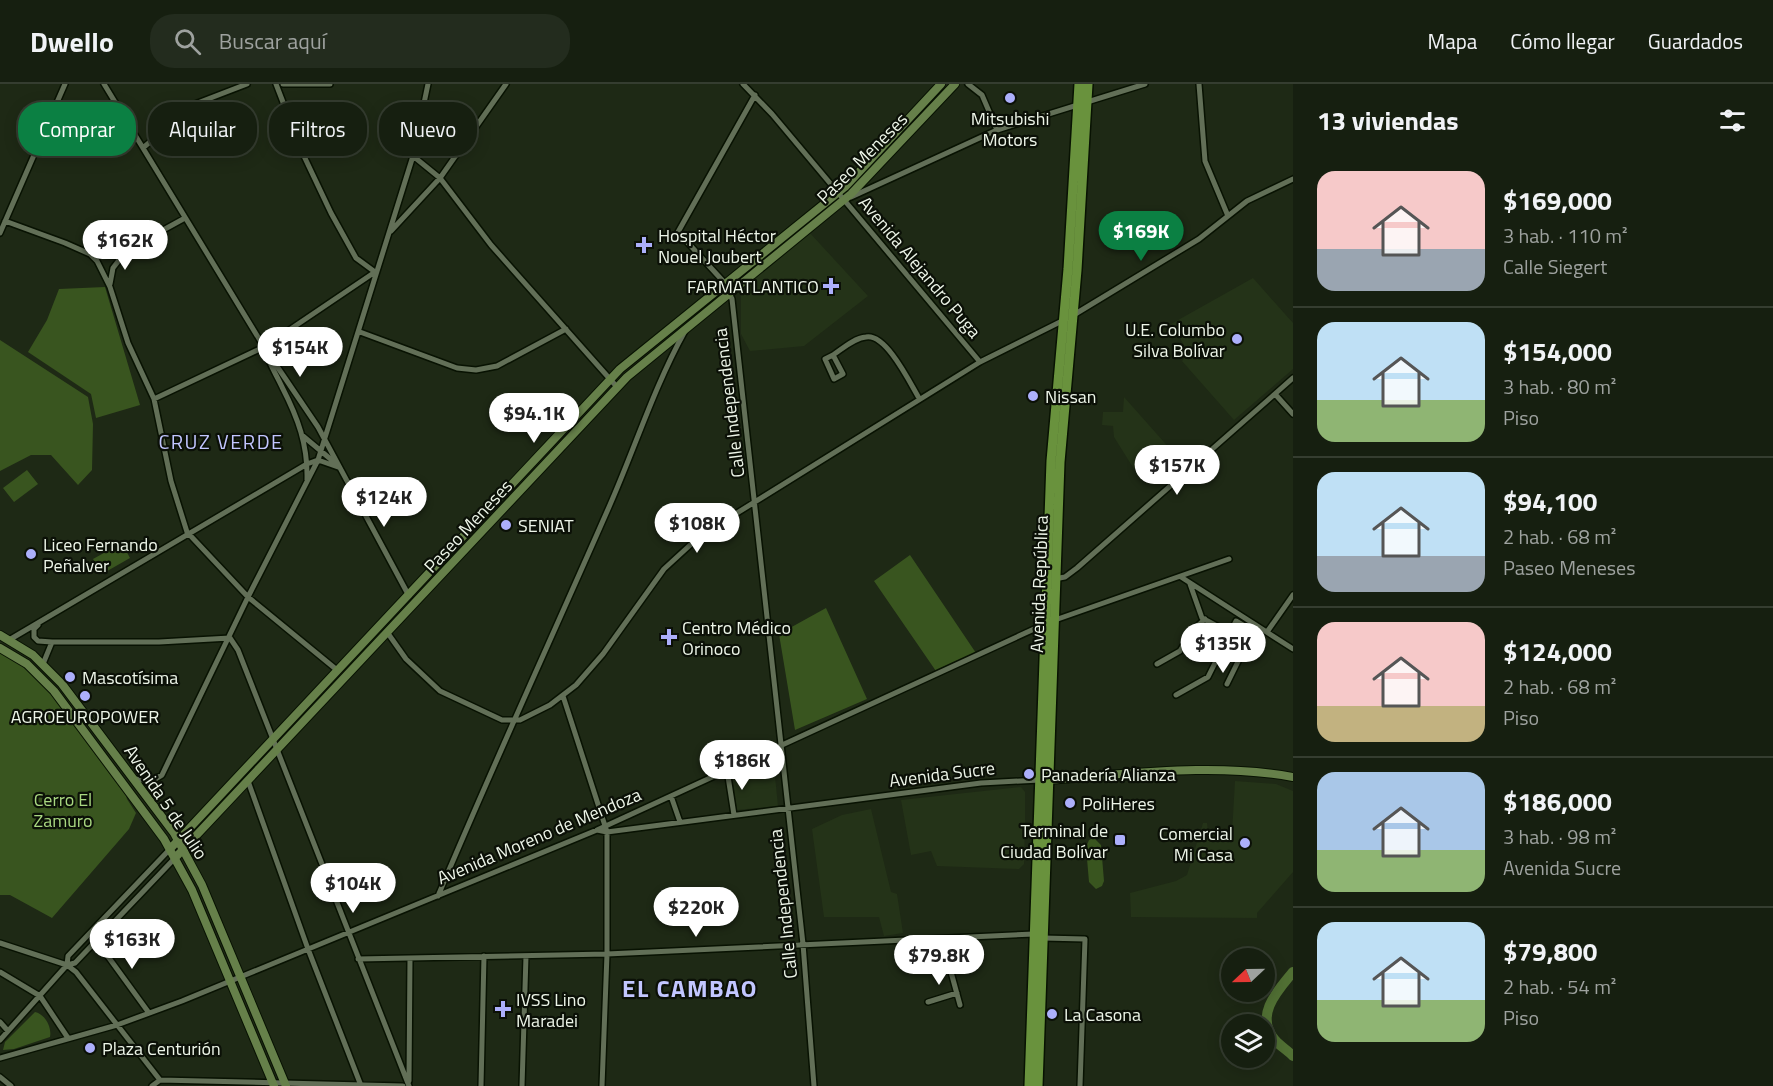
<!DOCTYPE html>
<html lang="es">
<head>
<meta charset="utf-8">
<style>
  body { margin:0; font-family:"Titillium Web",sans-serif; background:#232c1e; color:#f1f3f6; height:100vh; display:flex; flex-direction:column; font-size:22px; white-space:nowrap }
  * { box-sizing:border-box; margin:0 }
  p { font-size:20px; color:#9ea29f }
  .icon { flex:none; width:33px; height:33px; fill:none; stroke:currentColor; stroke-width:2; stroke-linecap:round; stroke-linejoin:round }
  .map { position:relative; flex:1; overflow:hidden }
  .side { display:flex; flex-direction:column; background:#161f10; width:480px }
  .side>* { flex:none }
  .top-card { position:absolute; left:18px; top:18px; width:570px; height:54px; display:flex; gap:12px }
  .needle { width:39px; rotate:248deg }
  .fabs { position:absolute; left:1221px; top:864px; display:grid; gap:12px }
  .fabs a { display:grid; place-items:center; width:54px; height:54px; border-radius:50%; background:#161f10; box-shadow:0 3px 15px #0003,0 0 0 2px #353d30; font-size:30px }
  .price { position:absolute; translate:-50% -51px; padding:0 14px; border-radius:21px; background:#fff; color:#222; font-size:20px; line-height:39px; filter:drop-shadow(0 2px 3px #0008) }
  .price::after { content:''; position:absolute; left:50%; top:36px; width:18px; height:14px; margin-left:-9px; background:inherit; clip-path:polygon(0 0,100% 0,50% 100%) }
  .price.active { background:#0b8043; color:#fff }
  ul { padding:0; list-style:none }
  li { display:flex; align-items:center; gap:18px; height:150px; padding:0 24px }
  li+li { border-top:2px solid #353d30 }
  li span { display:grid; place-items:center; flex:none; width:168px; height:120px; border-radius:18px; color:#555 }
  li>.icon { margin-inline-start:auto }
  span .icon { width:72px; height:72px; fill:#fffc; stroke-width:1 }
  li b { font-size:26px }
  h2 { display:flex; justify-content:space-between; align-items:center; height:72px; padding:0 24px; font-size:26px }
  .chip { padding:0 21px; border-radius:24px; background:#161f10; box-shadow:0 3px 15px #0003,0 0 0 2px #353d30; font-size:21px; line-height:54px }
  .chip.active { background:#0b8043; color:#fff }
  header { display:flex; align-items:center; gap:36px; box-sizing:border-box; height:84px; padding:0 30px; background:#161f10; border-bottom:2px solid #353d30 }
  header strong { font-size:28px }
  nav { display:flex; gap:33px; margin-inline-start:auto; font-size:21px }
  .search { width:420px; height:54px; background:#232c1e; display:flex; align-items:center; gap:15px; box-sizing:border-box; padding:0 21px; border-radius:24px; color:#9ea29f; font-size:22px }
  main { display:flex; flex:1; min-height:0 }
  .map>svg:first-child { display:block }
</style>
</head>
<body>
<header>
<strong>Dwello</strong>
<div class="search"><svg class="icon" aria-label="search" viewBox="0 0 24 24"><circle cx="10" cy="10" r="6"/><path d="M15 15l6 6"/></svg>Buscar aquí</div>
<nav><a>Mapa</a><a>Cómo llegar</a><a>Guardados</a></nav>
</header>
<main>
<div class="map">
<svg width="1293" height="1002" viewBox="0 0 1293 1002">
  <rect width="100%" height="100%" fill="#1e2915"/>
  <path fill="#243318" d="M809 148 868 212 804 262 750 267 741 250V205Z
    M1253 194 1293 239V285L1234 336 1182 277 1189 269 1171 240Z
    M1124 313 1179 375 1190 374 1193 378 1171 398 1150 372 1134 385 1114 353 1113 342 1102 341 1103 328H1123Z
    M773 672 778 722 737 726 732 689Z
    M1235 697 1276 700 1293 707V788L1257 829V834L1131 833 1130 809 1176 797 1187 791 1203 739H1207L1208 748 1232 749Z
    M1021 703 1025 708V740L1024 780 1019 785 937 782 931 767 911 771 901 716Z
    M871 725 891 808 897 810 903 849 884 852 879 833H824L812 745 842 731Z"/>
  <path fill="#39551f" d="M105 203 140 321 96 334 91 310 28 268 47 236 59 205Z
    M0 256 88 313 93 340 92 386 78 401 51 371H31L0 387Z
    M27 386 38 400 14 418 3 404Z
    M122 459 130 474 102 490 93 475Z
    M910 471 978 572 938 590 874 497Z
    M826 524 867 615 795 646 779 550Z
    M0 565C52 601 83 649 122 698L127 715 136 729 129 745 52 834 10 811H0Z
    M1094 754 1101 761 1104 797 1102 802 1096 805 1089 798 1086 763 1089 756Z
    M35 928C45 930 52 943 50 953L14 965 3 966 5 958Z"/>
  <g fill="none" stroke-linecap="round" stroke-linejoin="round">
    <path stroke="#517034" stroke-width="10" d="M1293 888C1277 907 1254 932 1275 956 1280 962 1287 966 1293 972"/>
    <defs>
      <path id="street" d="M104 0 264 263 318 343 409 512
        M283 0H330
        M743 0 772 30 980 278
        M968 0 982 11 997 46
        M1199 0 1205 77 1228 132
        M755 11 678 148 722 196 732 215 803 860 814 1002
        M144 63 195 20 247 0
        M413 72 440 94 491 161 617 303
        M851 113 997 46 1145 0
        M5 137 65 159 90 170 97 177 110 203 128 259 154 315 171 397 187 448 248 513 337 586
        M391 147 440 94 506 0
        M0 149 65 0
        M92 170 116 172 185 134
        M110 200 113 184 123 171
        M1072 232 1199 155 1247 117 1293 95
        M360 248 457 284 476 286 497 282 566 245
        M265 265C268 278 276 290 282 303 298 334 308 361 307 396
        M833 271C842 265 854 254 866 253 886 249 910 299 919 314
        M833 271 843 290 834 295 825 275Z
        M1275 310 1293 330
        M154 315 264 263 375 188 356 174 331 129 303 70 276 0
        M303 352 334 378
        M1181 493 1293 565
        M1054 495 1065 493 1077 484 1293 294
        M1190 500 1202 534 1230 549
        M1055 536 1229 475
        M38 541 34 545V553L38 557 52 558
        M387 548 406 575 440 607 502 636H520L550 621 576 601 603 570 664 485 700 452 980 278 1064 236
        M1267 548 1293 511
        M9 556 307 380 318 376 338 383
        M43 580 52 558H159L230 554 238 566 409 1002
        M1157 580 1180 567 1192 547 1205 535
        M1176 611 1208 593 1236 537 1253 547 1227 600
        M563 612 607 748V870L602 1002
        M727 686 734 731
        M135 695 152 697 162 691 248 513 318 376 413 72 428 0
        M248 697 308 865 360 999
        M671 712 680 738
        M597 746 607 748 981 699 1040 696
        M438 812C493 681 552 553 609 423 635 364 654 303 685 247
        M1043 854 1085 855 1080 1002
        M942 855 960 921
        M96 856 149 929
        M0 859 67 881 76 888 160 996
        M358 875 607 870 1034 850
        M67 881 68 872 170 765
        M67 881 75 879 175 774
        M0 888 40 912 68 954
        M928 918 957 909
        M0 938 8 947
        M0 956 67 881
        M0 974 117 941 182 917 597 746 1045 540
        M0 993 11 1002
        M160 996 403 1002
        M409 997 410 874
        M152 1002 160 996
        M481 1002 484 872
        M522 1002 526 872"/>
      <path id="secondary" d="M0 551 33 571 62 600 174 749 202 801 286 1002
        M0 564 27 580 54 607 164 755 192 806 274 1002
        M1044 696C1126 691 1211 678 1293 693
        M170 765 620 285 845 103 941 0
        M175 774 627 293 851 110 955 0"/>
      <path id="primary" d="M1029 1002 1051 377 1068 185 1079 0
        M1038 1002 1060 378 1077 186 1088 0"/>
    </defs>
    <use href="#street" stroke="#081202" stroke-width="8"/>
    <use href="#secondary" stroke="#081202" stroke-width="10"/>
    <use href="#primary" stroke="#081202" stroke-width="12"/>
    <use href="#street" stroke="#626f57" stroke-width="5"/>
    <use href="#secondary" stroke="#66804a" stroke-width="8"/>
    <use href="#primary" stroke="#69923d" stroke-width="9"/>
  </g>
  <g fill="#acaffb" stroke="#0b1007" stroke-width="2">
    <circle cx="1010" cy="14" r="6"/>
    <path d="M641 152h6v6h6v6h-6v6h-6v-6h-6v-6h6z"/>
    <path d="M828 193h6v6h6v6h-6v6h-6v-6h-6v-6h6z"/>
    <circle cx="1237" cy="255" r="6"/>
    <circle cx="1033" cy="312" r="6"/>
    <circle cx="506" cy="441" r="6"/>
    <circle cx="31" cy="470" r="6"/>
    <path d="M666 544h6v6h6v6h-6v6h-6v-6h-6v-6h6z"/>
    <circle cx="70" cy="593" r="6"/>
    <circle cx="85" cy="612" r="6"/>
    <circle cx="1029" cy="690" r="6"/>
    <circle cx="1070" cy="719" r="6"/>
    <rect x="1114" y="750" width="12" height="12" rx="3"/>
    <circle cx="1245" cy="759" r="6"/>
    <path d="M500 916h6v6h6v6h-6v6h-6v-6h-6v-6h6z"/>
    <circle cx="1052" cy="930" r="6"/>
    <circle cx="90" cy="964" r="6"/>
  </g>
  <g text-anchor="middle" dominant-baseline="central" stroke-width="4.5" stroke-linejoin="round" paint-order="stroke">
    <g font-size="18" fill="#edf5e8" stroke="#0b1007" text-anchor="start">
      <text x="1010" y="34" text-anchor="middle">Mitsubishi<tspan x="1010" dy="21">Motors</tspan></text>
      <text x="658" y="151">Hospital Héctor<tspan x="658" dy="21">Nouel Joubert</tspan></text>
      <text x="819" y="202" text-anchor="end">FARMATLANTICO</text>
      <text x="1225" y="245" text-anchor="end">U.E. Columbo<tspan x="1225" dy="21">Silva Bolívar</tspan></text>
      <text x="1045" y="312">Nissan</text>
      <text x="518" y="441">SENIAT</text>
      <text x="43" y="460">Liceo Fernando<tspan x="43" dy="21">Peñalver</tspan></text>
      <text x="682" y="543">Centro Médico<tspan x="682" dy="21">Orinoco</tspan></text>
      <text x="82" y="593">Mascotísima</text>
      <text x="85" y="632" text-anchor="middle">AGROEUROPOWER</text>
      <text x="1041" y="690">Panadería Alianza</text>
      <text x="1082" y="719">PoliHeres</text>
      <text x="1108" y="746" text-anchor="end">Terminal de<tspan x="1108" dy="21">Ciudad Bolívar</tspan></text>
      <text x="1233" y="749" text-anchor="end">Comercial<tspan x="1233" dy="21">Mi Casa</tspan></text>
      <text x="516" y="915">IVSS Lino<tspan x="516" dy="21">Maradei</tspan></text>
      <text x="1064" y="930">La Casona</text>
      <text x="102" y="964">Plaza Centurión</text>
    </g>
    <g font-size="18" fill="#edf5e8" stroke="#0b1007">
      <text transform="translate(862 74) rotate(-45)">Paseo Meneses</text>
      <text transform="translate(920 183) rotate(50)">Avenida Alejandro Puga</text>
      <text transform="translate(729 319) rotate(-97)">Calle Independencia</text>
      <text transform="translate(468 442) rotate(-47)">Paseo Meneses</text>
      <text transform="translate(1039 500) rotate(-88)">Avenida República</text>
      <text transform="translate(942 690) rotate(-7)">Avenida Sucre</text>
      <text transform="translate(166 718) rotate(56)">Avenida 5 de Julio</text>
      <text transform="translate(539 752) rotate(-23)">Avenida Moreno de Mendoza</text>
      <text transform="translate(783 820) rotate(-96)">Calle Independencia</text>
    </g>
    <g font-size="18" fill="#a9d881" stroke="#0b1007">
      <text x="63" y="715">Cerro El<tspan x="63" dy="21">Zamuro</tspan></text>
    </g>
    <g font-size="20" letter-spacing="1.5" fill="#c2c6ff" stroke="#0b1007">
      <text x="221" y="357">CRUZ VERDE</text>
    </g>
    <g font-size="24" font-weight="bold" letter-spacing="1.5" fill="#c2c6ff" stroke="#0b1007">
      <text x="690" y="904">EL CAMBAO</text>
    </g>
  </g>
</svg>
<div class="fabs">
<a><svg class="needle" viewBox="-14 -14 28 28"><path d="M0-13l5 13h-10z" fill="#e53935"/><path d="M0 13l5-13h-10z" fill="#9ea29f"/></svg></a>
<a><svg class="icon" aria-label="layers" viewBox="0 0 24 24"><path d="M12 4l9 5-9 5-9-5zM3 14l9 5 9-5"/></svg></a>
</div>
<b class="price active" style="left:1141px;top:178px">$169K</b>
<b class="price" style="left:125px;top:187px">$162K</b>
<b class="price" style="left:300px;top:294px">$154K</b>
<b class="price" style="left:534px;top:360px">$94.1K</b>
<b class="price" style="left:1177px;top:412px">$157K</b>
<b class="price" style="left:384px;top:444px">$124K</b>
<b class="price" style="left:697px;top:470px">$108K</b>
<b class="price" style="left:1223px;top:590px">$135K</b>
<b class="price" style="left:742px;top:707px">$186K</b>
<b class="price" style="left:353px;top:830px">$104K</b>
<b class="price" style="left:696px;top:854px">$220K</b>
<b class="price" style="left:132px;top:886px">$163K</b>
<b class="price" style="left:939px;top:902px">$79.8K</b>
<div class="top-card">
<a class="chip active">Comprar</a>
<a class="chip">Alquilar</a>
<a class="chip">Filtros</a>
<a class="chip">Nuevo</a>
</div>
</div>
<section class="side">
<h2>13 viviendas<svg class="icon" aria-label="filters" viewBox="0 0 24 24"><path d="M4 7h16M4 17h16"/><circle cx="9" cy="7" r="2"/><circle cx="15" cy="17" r="2"/></svg></h2>
<ul>
<li><span style="background:linear-gradient(#f6c9c9 65%,#9aa5b1 0)"><svg class="icon" aria-label="home" viewBox="0 0 24 24"><path d="M3 11l9-7 9 7M6 9v11h12V9"/></svg></span><div><b>$169,000</b><p>3 hab. · 110 m²</p><p>Calle Siegert</p></div></li>
<li><span style="background:linear-gradient(#bfe0f5 65%,#8fb573 0)"><svg class="icon" aria-label="home" viewBox="0 0 24 24"><path d="M3 11l9-7 9 7M6 9v11h12V9"/></svg></span><div><b>$154,000</b><p>3 hab. · 80 m²</p><p>Piso</p></div></li>
<li><span style="background:linear-gradient(#bfe0f5 70%,#9aa5b1 0)"><svg class="icon" aria-label="home" viewBox="0 0 24 24"><path d="M3 11l9-7 9 7M6 9v11h12V9"/></svg></span><div><b>$94,100</b><p>2 hab. · 68 m²</p><p>Paseo Meneses</p></div></li>
<li><span style="background:linear-gradient(#f6c9c9 70%,#c2b280 0)"><svg class="icon" aria-label="home" viewBox="0 0 24 24"><path d="M3 11l9-7 9 7M6 9v11h12V9"/></svg></span><div><b>$124,000</b><p>2 hab. · 68 m²</p><p>Piso</p></div></li>
<li><span style="background:linear-gradient(#a9c7e8 65%,#8fb573 0)"><svg class="icon" aria-label="home" viewBox="0 0 24 24"><path d="M3 11l9-7 9 7M6 9v11h12V9"/></svg></span><div><b>$186,000</b><p>3 hab. · 98 m²</p><p>Avenida Sucre</p></div></li>
<li><span style="background:linear-gradient(#bfe0f5 65%,#8fb573 0)"><svg class="icon" aria-label="home" viewBox="0 0 24 24"><path d="M3 11l9-7 9 7M6 9v11h12V9"/></svg></span><div><b>$79,800</b><p>2 hab. · 54 m²</p><p>Piso</p></div></li>
</ul>
</section>
</main>
</body>
</html>
